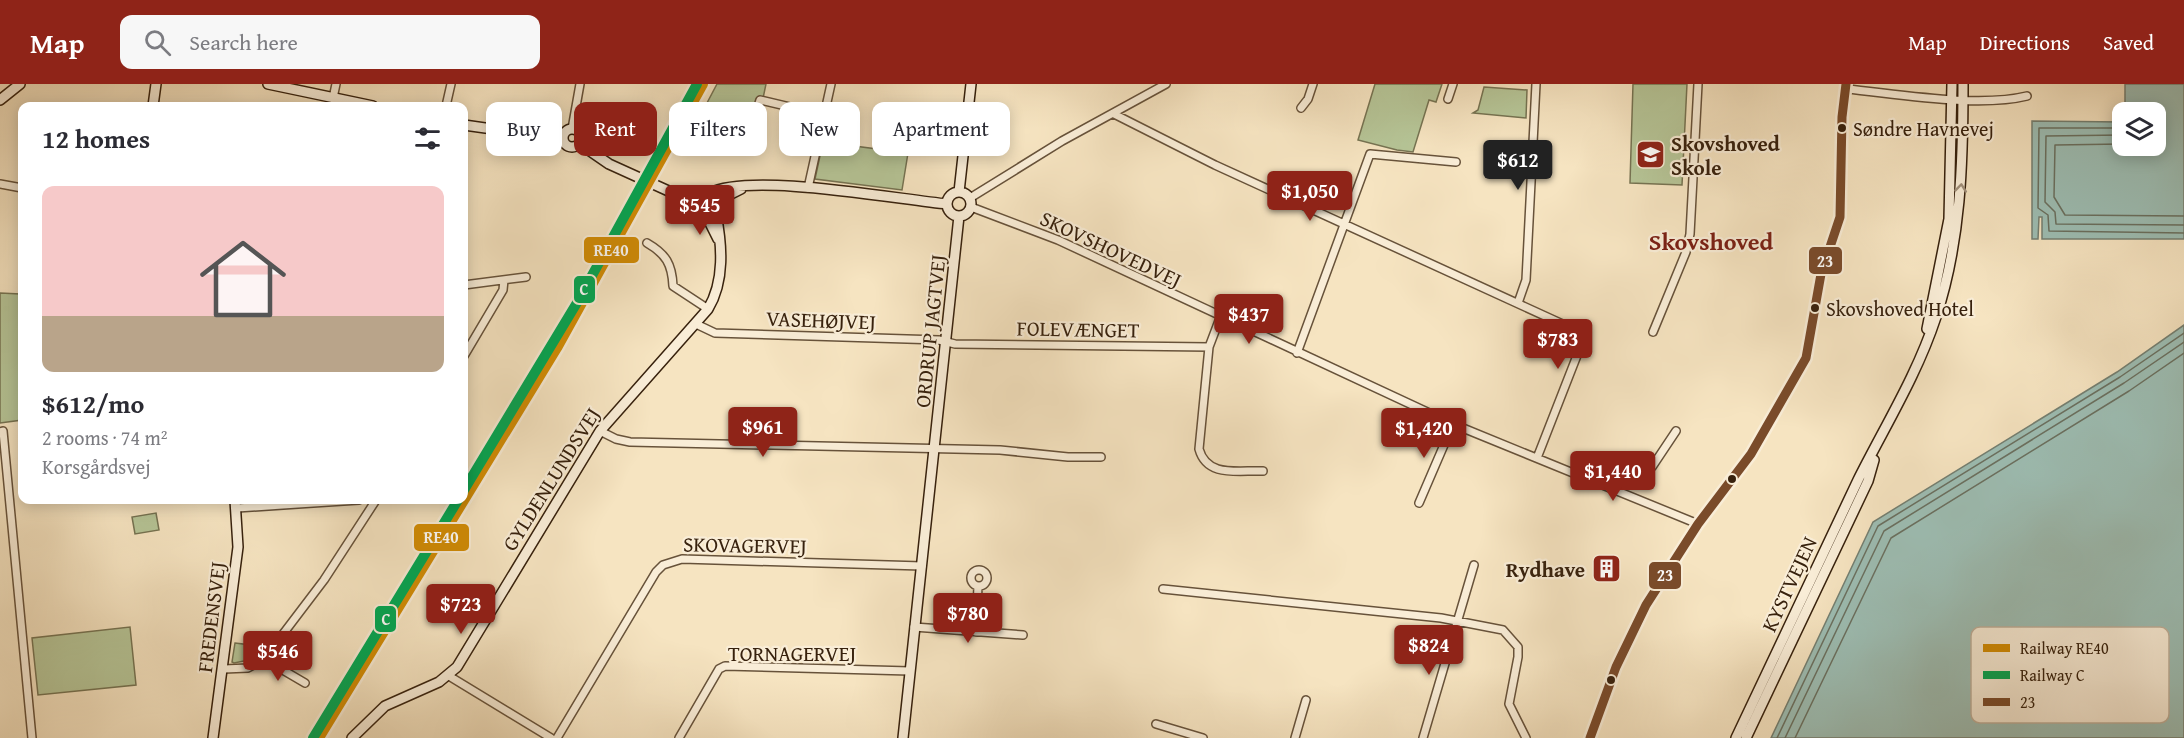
<!DOCTYPE html>
<html lang="en">
<head>
<meta charset="utf-8">
<style>
  body { margin:0; font-family:"Gentium Book Plus",serif; background:#f7f7f7; color:#2b2b33; height:100vh; display:flex; flex-direction:column; font-size:22px; white-space:nowrap }
  * { box-sizing:border-box; margin:0 }
  p { font-size:20px; color:#7c7c81 }
  .icon { flex:none; width:33px; height:33px; fill:none; stroke:currentColor; stroke-width:2; stroke-linecap:round; stroke-linejoin:round }
  .map { position:relative; flex:1; overflow:hidden }
  .details { position:absolute; left:18px; top:18px; width:450px; height:402px; display:flex; flex-direction:column; background:#fff; border-radius:12px; box-shadow:0 3px 15px #0003 }
  .details>* { flex:none }
  .guide { position:absolute; left:486px; top:18px; width:570px; height:54px; display:flex; gap:12px }
  .tools { position:absolute; left:2112px; top:18px; display:grid; gap:12px }
  .tools a { display:grid; place-items:center; width:54px; height:54px; border-radius:12px; background:#fff; box-shadow:0 3px 15px #0003; font-size:30px }
  .price { position:absolute; translate:-50% -51px; padding:0 14px; border-radius:6px; background:#8f2418; color:#fff; font-size:20px; line-height:39px; filter:drop-shadow(0 2px 3px #0008) }
  .price::after { content:''; position:absolute; left:50%; top:36px; width:18px; height:14px; margin-left:-9px; background:inherit; clip-path:polygon(0 0,100% 0,50% 100%) }
  .price.selected { background:#222; color:#fff }
  ul { padding:0; list-style:none }
  li { display:grid; align-content:center; gap:12px; height:318px; padding:0 24px }
  li span { display:grid; place-items:center; height:186px; border-radius:12px; color:#555 }
  li>.icon { margin-inline-start:auto }
  span .icon { width:108px; height:108px; fill:#fffc; stroke-width:1 }
  li b { font-size:26px }
  h2 { display:flex; justify-content:space-between; align-items:center; height:72px; padding:0 24px; font-size:26px }
  .pill { padding:0 21px; border-radius:12px; background:#fff; box-shadow:0 3px 15px #0003; font-size:21px; line-height:54px }
  .pill.selected { background:#8f2418; color:#fff }
  header { display:flex; align-items:center; gap:36px; box-sizing:border-box; height:84px; padding:0 30px; background:#8f2418; color:#fff }
  header strong { font-size:28px }
  nav { display:flex; gap:33px; margin-inline-start:auto; font-size:21px }
  .search { width:420px; height:54px; background:#f7f7f7; display:flex; align-items:center; gap:15px; box-sizing:border-box; padding:0 21px; border-radius:12px; color:#7c7c81; font-size:22px }
  .map>svg:first-child { display:block }
</style>
</head>
<body>
<header>
<strong>Map</strong>
<div class="search"><svg class="icon" aria-label="search" viewBox="0 0 24 24"><circle cx="10" cy="10" r="6"/><path d="M15 15l6 6"/></svg>Search here</div>
<nav><a>Map</a><a>Directions</a><a>Saved</a></nav>
</header>
<div class="map">
<svg width="2184" height="654" viewBox="0 0 2184 654">
  <rect width="100%" height="100%" fill="#f6e4c1"/>
  <filter id="stains"><feTurbulence type="fractalNoise" baseFrequency=".00333" numOctaves="4"/><feColorMatrix values="0 0 0 0 .2 0 0 0 0 .09 0 0 0 0 .02 0 0 0 .5 -.17"/></filter>
  <radialGradient id="worn" r=".72"><stop offset=".6" stop-color="#630" stop-opacity="0"/><stop offset="1" stop-color="#630" stop-opacity=".3"/></radialGradient>
  <path fill="#b6c597" stroke="#767352" stroke-width="1.5" d="M717 0H766L757 43 731 38 729 46 697 38Z
    M1375 0H1442L1436 18 1429 16 1413 68 1397 66 1358 56Z
    M1633 0H1687L1682 101 1630 99Z
    M1484 3 1527 6 1526 34 1473 29 1478 26Z
    M823 58 908 69 902 106 815 95Z
    M0 209 20 210 22 220V336L0 339Z
    M156 429 159 446 135 450 132 433Z
    M130 543 136 601 38 611 32 554Z
    M235 559 267 563 254 575 234 579 232 578Z"/>
  <path fill="#9dbeb4" stroke="#747f71" stroke-width="1.5" d="M2125 0H2184V155H2042V133H2039L2038 155H2032V37L2122 38V62H2156V28H2125Z
    M2184 241V654H1771L1873 438 2117 288Z"/>
  <g fill="none" stroke-linecap="round" stroke-linejoin="round">
    <path stroke="#6a7060" stroke-width="1.5" d="M2122 44H2039L2038 124 2048 131 2049 147 2184 149
      M2122 51 2046 52 2045 118 2055 128 2056 140 2184 141
      M2122 60 2055 61 2054 113 2065 131 2184 132
      M1777 654 1878 442 2120 293 2184 249
      M1785 654 1884 447 2124 299 2184 258
      M1795 654 1891 454 2129 307 2184 269"/>
    <defs>
      <path id="street" d="M1847 5C1898 10 1978 24 2027 12
        M333 14 336 0
        M1448 15 1453 0
        M446 22 451 0
        M1301 24 1308 15 1313 0
        M1114 30 1215 81 1569 243 1575 250 1578 269 1537 374
        M572 45 580 0
        M721 49C728 34 739 38 753 39L760 16 824 31
        M0 100 22 104
        M808 104 831 0
        M970 114 1062 57 1166 0
        M971 123 1058 156 1453 340 1698 440
        M647 159C666 170 672 180 673 202L708 225
        M464 201 526 193
        M1518 219 1526 196 1536 0
        M1220 234 1209 263 1199 365C1207 394 1238 386 1263 387
        M696 240 715 249 939 256 955 260 1209 263
        M1653 248 1686 168 1690 150 1698 0
        M1297 269 1370 70 1456 78
        M464 272 503 206 504 196
        M600 347 616 355 630 358 1000 366 1068 373H1101
        M0 348 3 347 32 654
        M1615 405 1652 383 1676 347
        M1419 419 1453 340
        M237 424 359 416
        M971 494a8 8 0 1 1 16 0a8 8 0 1 1-16 0Z
        M1163 505 1441 534 1503 546 1518 563V573L1509 620 1526 654
        M914 543 1023 551
        M976 548 978 502
        M264 575 305 599
        M224 585 248 584 264 575 324 496 376 416
        M449 592 551 654
        M1156 640 1203 654
        M557 654 656 488 663 481 682 475 922 482
        M679 654 719 585 725 582 910 587
        M1295 654 1306 616
        M1423 654 1474 481
        M1590 654 1616 583 1646 521 1698 440 1751 370 1806 274 1821 190 1840 133 1842 33 1846 0"/>
      <path id="secondary" d="M268 0 373 22
        M0 16 20 0
        M153 22 156 0
        M464 41 563 55
        M563 54a9 9 0 1 1 18 0a9 9 0 1 1-18 0Z
        M580 60 609 80 695 119
        M947 120a12 12 0 1 1 24 0a12 12 0 1 1-24 0Z
        M959 108 971 0
        M695 121a12 12 0 1 1 24 0a12 12 0 1 1-24 0Z
        M710 109C750 88 895 115 947 120
        M719 116 741 105
        M707 133 718 155
        M1927 245 1949 135 1952 0
        M213 654 238 463 235 416
        M352 654 385 622 439 598 457 583 600 347 708 225C725 197 722 161 716 130
        M903 654 959 132
        M1736 654C1777 568 1817 482 1858 396 1885 342 1917 291 1936 233 1961 157 1963 79 1963 0
        M1746 654 1868 397 1874 376"/>
    </defs>
    <use href="#street" stroke="#67523a" stroke-width="10"/>
    <use href="#secondary" stroke="#37210d" stroke-width="12"/>
    <use href="#street" stroke="#f9edd7" stroke-width="7"/>
    <use href="#secondary" stroke="#f9edd7" stroke-width="9"/>
    <defs>
      <path id="bus-1" d="M1590 654 1616 583 1646 521 1698 440 1751 370 1806 274 1821 190 1840 133 1842 33 1846 0"/>
    </defs>
    <use href="#bus-1" stroke="#f9edd7" stroke-width="14"/>
    <use href="#bus-1" stroke="#7a4b2a" stroke-width="9"/>
    <defs>
      <path id="rail-1" d="M319 654 557 264 703 0"/>
      <path id="rail-2" d="M464 406 578 217 697 0
        M313 654 458 416"/>
    </defs>
    <use href="#rail-1" stroke="#f9edd7" stroke-width="15"/>
    <use href="#rail-2" stroke="#f9edd7" stroke-width="15"/>
    <use href="#rail-1" stroke="#d18b03" stroke-width="10"/>
    <use href="#rail-2" stroke="#00a651" stroke-width="10"/>
  </g>
  <defs><path id="oneway-chevron" d="M-2-3.5L2.5 0L-2 3.5" fill="none" stroke-width="1.6" stroke-linecap="round" stroke-linejoin="round" transform="scale(1.5)"/></defs>
  <use stroke="#a2917c" href="#oneway-chevron" transform="translate(1961 104) rotate(-84)"/>
  <defs>
    <symbol id="school-square" viewBox="-11 -11 22 22"><rect x="-9" y="-9" width="18" height="18" rx="4" fill="#8f2418" stroke="#f9edd7"/><path d="M0-5L7-2L0 1L-7-2ZM-4 1L0 2.5L4 1V4Q0 6-4 4Z" fill="#fff"/></symbol>
    <symbol id="building-square" viewBox="-11 -11 22 22"><rect x="-9" y="-9" width="18" height="18" rx="4" fill="#8f2418" stroke="#f9edd7"/><path d="M-4-6H4V6H1V3H-1V6H-4ZM-2.5-4.3h1.7v1.8h-1.7ZM.8-4.3h1.7v1.8H.8ZM-2.5-1h1.7V.8h-1.7ZM.8-1h1.7V.8H.8Z" fill="#fff"/></symbol>
  </defs>
  <g fill-rule="evenodd">
    <use href="#school-square" x="1634" y="54" width="33" height="33"/>
    <use href="#building-square" x="1590" y="468" width="33" height="33"/>
  </g>
  <g fill="#37210d" stroke="#f9edd7" stroke-width="2">
    <circle cx="1842" cy="44" r="5"/>
    <circle cx="1815" cy="224" r="5"/>
    <circle cx="1732" cy="395" r="5"/>
    <circle cx="1611" cy="596" r="5"/>
  </g>
  <g text-anchor="middle" dominant-baseline="central" stroke-width="4.5" stroke-linejoin="round" paint-order="stroke">
    <g font-size="20" fill="#37210d" stroke="#f9edd7" text-anchor="start">
      <text x="1853" y="44">Søndre Havnevej</text>
      <text x="1826" y="224">Skovshoved Hotel</text>
    </g>
    <g font-size="21" font-weight="bold" fill="#37210d" stroke="#f9edd7" text-anchor="start">
      <text x="1671" y="59">Skovshoved<tspan x="1671" dy="24">Skole</tspan></text>
      <text x="1585" y="485" text-anchor="end">Rydhave</text>
    </g>
    <g font-size="21" fill="#37210d" stroke="#f9edd7">
      <text transform="translate(1111 165) rotate(25)">SKOVSHOVEDVEJ</text>
      <text transform="translate(821 236) rotate(2)">VASEHØJVEJ</text>
      <text transform="translate(1078 245) rotate(1)">FOLEVÆNGET</text>
      <text transform="translate(930 247) rotate(-84)">ORDRUP JAGTVEJ</text>
      <text transform="translate(551 395) rotate(-58)">GYLDENLUNDSVEJ</text>
      <text transform="translate(745 461) rotate(1)">SKOVAGERVEJ</text>
      <text transform="translate(1789 500) rotate(-65)">KYSTVEJEN</text>
      <text transform="translate(211 533) rotate(-83)">FREDENSVEJ</text>
      <text x="792" y="569">TORNAGERVEJ</text>
    </g>
    <g font-size="24" font-weight="bold" fill="#7a1f14" stroke="#f9edd7">
      <text x="1711" y="157">Skovshoved</text>
    </g>
  </g>
  <rect x="1971" y="543" width="198" height="96" rx="9" fill="#f9edd7" stroke="#bfb09a" stroke-width="1.5"/>
  <rect x="1983" y="560" width="27" height="8" fill="#d18b03"/>
  <rect x="1983" y="587" width="27" height="8" fill="#00a651"/>
  <rect x="1983" y="614" width="27" height="8" fill="#7a4b2a"/>
  <g font-size="16" fill="#37210d">
    <text x="2020" y="570">Railway RE40</text>
    <text x="2020" y="597">Railway C</text>
    <text x="2020" y="624">23</text>
  </g>
  <g stroke="#f9edd7" stroke-width="2">
    <rect x="583" y="152" width="57" height="28" rx="6" fill="#d18b03"/>
    <rect x="1808" y="162" width="35" height="29" rx="6" fill="#7a4b2a"/>
    <rect x="573" y="191" width="23" height="29" rx="6" fill="#00a651"/>
    <rect x="413" y="439" width="57" height="29" rx="6" fill="#d18b03"/>
    <rect x="1648" y="477" width="34" height="29" rx="6" fill="#7a4b2a"/>
    <rect x="374" y="521" width="23" height="28" rx="6" fill="#00a651"/>
  </g>
  <g font-size="16" text-anchor="middle" font-weight="bold" fill="#fff">
    <text x="611" y="172">RE40</text>
    <text x="1825" y="183">23</text>
    <text x="584" y="211">C</text>
    <text x="441" y="459">RE40</text>
    <text x="1665" y="497">23</text>
    <text x="386" y="541">C</text>
  </g>
  <rect width="100%" height="100%" filter="url(#stains)"/>
  <rect width="100%" height="100%" fill="url(#worn)"/>
</svg>
<div class="tools">
<a><svg class="icon" aria-label="layers" viewBox="0 0 24 24"><path d="M12 4l9 5-9 5-9-5zM3 14l9 5 9-5"/></svg></a>
</div>
<b class="price selected" style="left:1518px;top:107px">$612</b>
<b class="price" style="left:1310px;top:138px">$1,050</b>
<b class="price" style="left:700px;top:152px">$545</b>
<b class="price" style="left:1249px;top:261px">$437</b>
<b class="price" style="left:1558px;top:286px">$783</b>
<b class="price" style="left:763px;top:374px">$961</b>
<b class="price" style="left:1424px;top:375px">$1,420</b>
<b class="price" style="left:1613px;top:418px">$1,440</b>
<b class="price" style="left:461px;top:551px">$723</b>
<b class="price" style="left:968px;top:560px">$780</b>
<b class="price" style="left:1429px;top:592px">$824</b>
<b class="price" style="left:278px;top:598px">$546</b>
<div class="guide">
<a class="pill">Buy</a>
<a class="pill selected">Rent</a>
<a class="pill">Filters</a>
<a class="pill">New</a>
<a class="pill">Apartment</a>
</div>
<section class="details">
<h2>12 homes<svg class="icon" aria-label="filters" viewBox="0 0 24 24"><path d="M4 7h16M4 17h16"/><circle cx="9" cy="7" r="2"/><circle cx="15" cy="17" r="2"/></svg></h2>
<ul>
<li><span style="background:linear-gradient(#f6c9c9 70%,#b9a48a 0)"><svg class="icon" aria-label="home" viewBox="0 0 24 24"><path d="M3 11l9-7 9 7M6 9v11h12V9"/></svg></span><div><b>$612/mo</b><p>2 rooms · 74 m²</p><p>Korsgårdsvej</p></div></li>
</ul>
</section>
</div>
</body>
</html>
